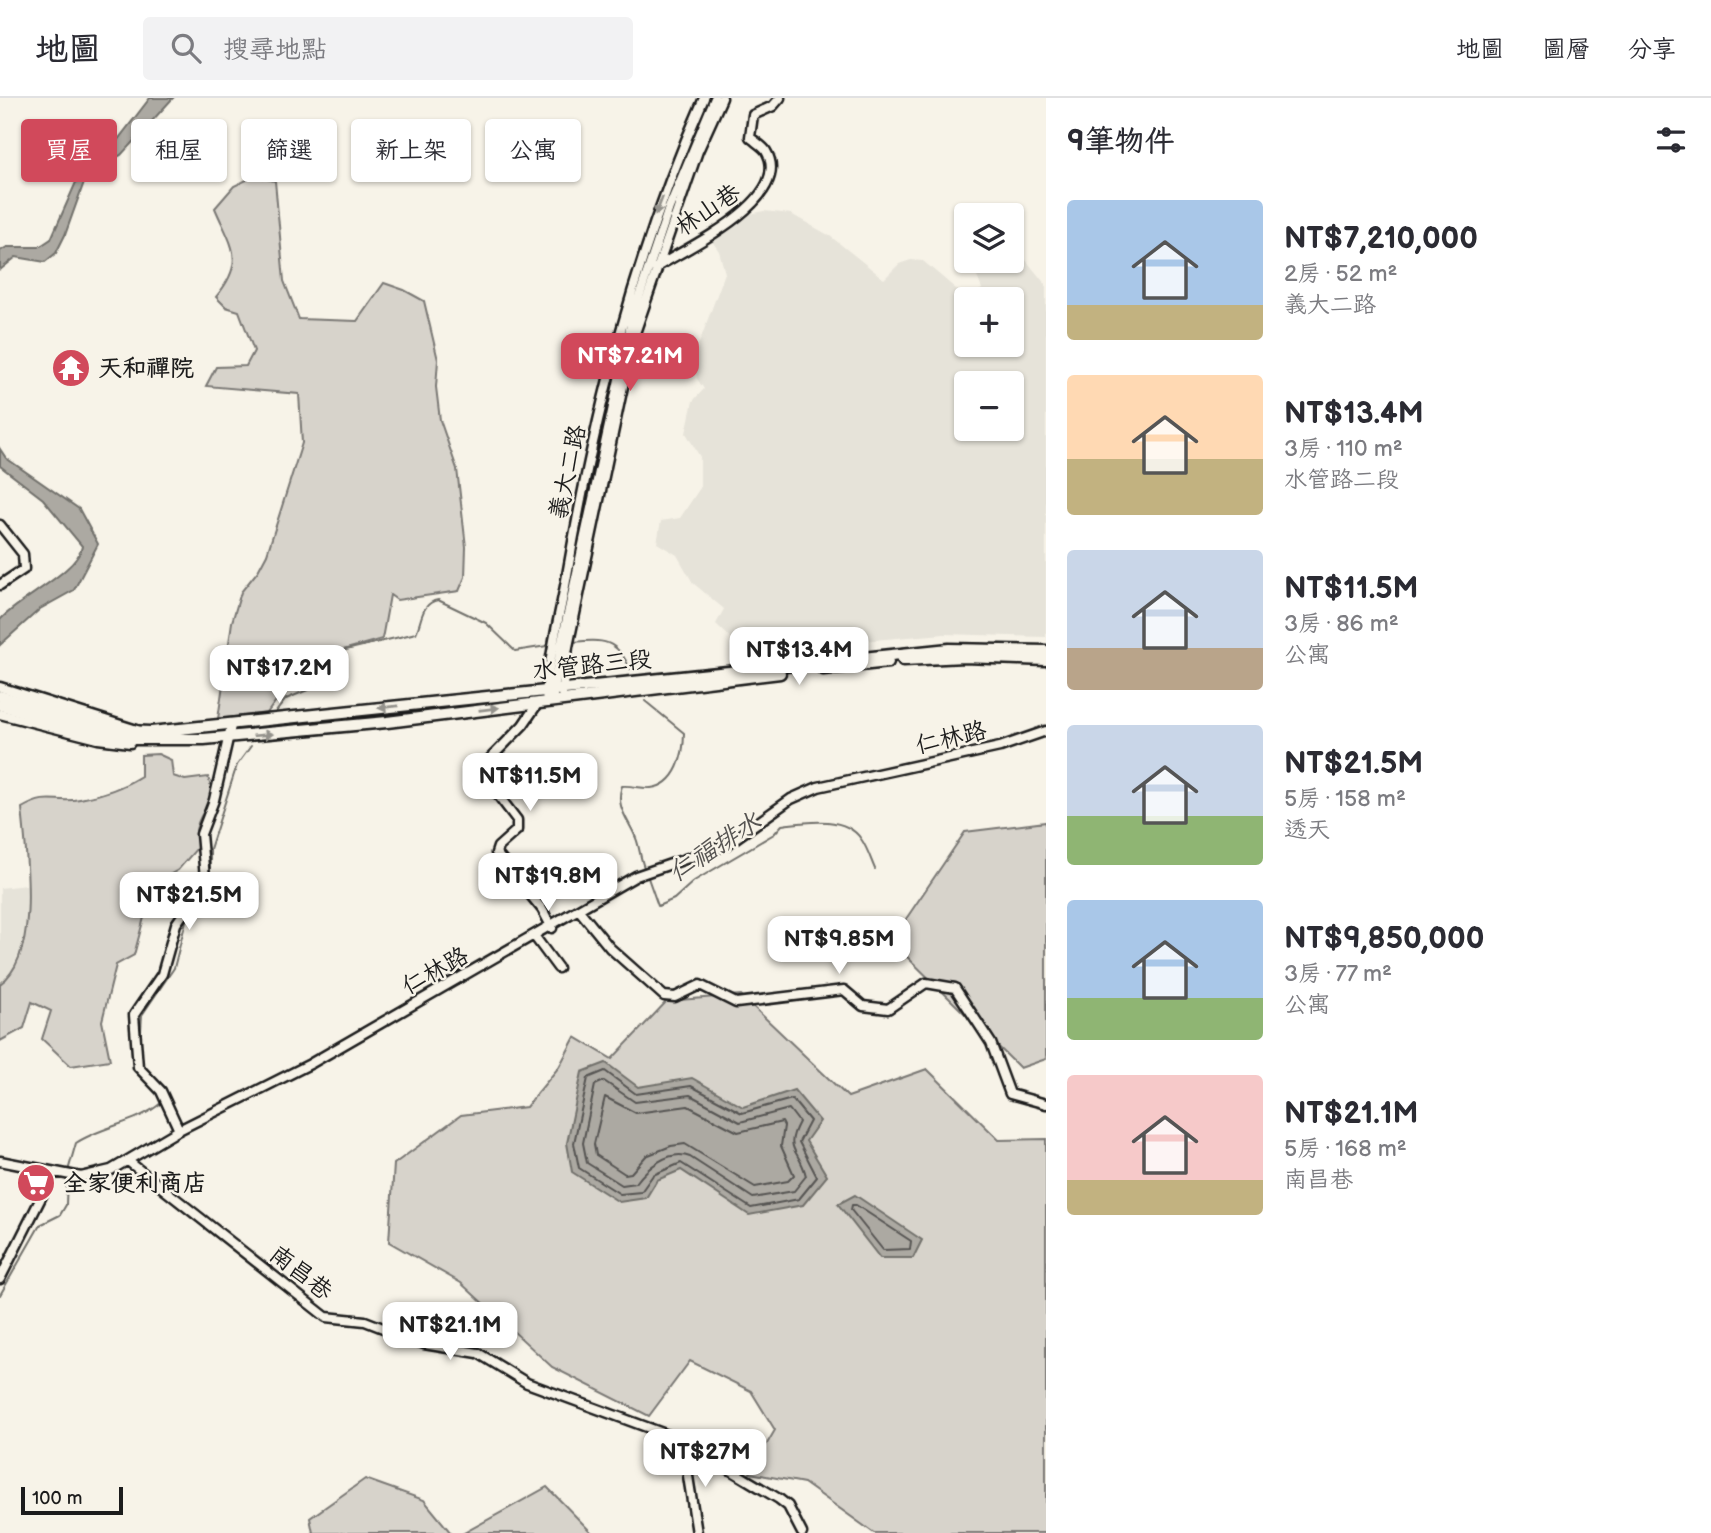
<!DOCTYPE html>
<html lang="zh-TW">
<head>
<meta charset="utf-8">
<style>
  body { margin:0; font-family:"Balsamiq Sans","LXGW WenKai TC",sans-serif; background:#f2f2f3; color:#2b2b33; height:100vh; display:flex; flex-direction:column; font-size:26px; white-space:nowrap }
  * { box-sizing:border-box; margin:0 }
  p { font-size:23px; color:#7c7c81 }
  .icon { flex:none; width:38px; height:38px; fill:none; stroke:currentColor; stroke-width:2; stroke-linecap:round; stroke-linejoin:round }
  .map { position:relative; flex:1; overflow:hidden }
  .sheet { display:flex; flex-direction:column; background:#fff; width:665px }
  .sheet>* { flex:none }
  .banner { position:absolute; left:21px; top:21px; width:665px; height:63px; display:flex; gap:14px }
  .controls { position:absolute; left:954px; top:105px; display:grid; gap:14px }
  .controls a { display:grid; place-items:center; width:70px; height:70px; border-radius:7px; background:#fff; box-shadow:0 2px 5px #0004; font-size:35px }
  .scale { position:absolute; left:21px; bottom:18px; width:102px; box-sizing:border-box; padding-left:7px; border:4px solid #1c1c1c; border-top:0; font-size:19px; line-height:24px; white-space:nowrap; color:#1c1c1c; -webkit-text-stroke:5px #f7f3e8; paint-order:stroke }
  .price { position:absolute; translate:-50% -60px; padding:0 16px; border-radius:14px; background:#fff; color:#222; font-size:23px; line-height:46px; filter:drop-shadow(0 2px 4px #0008) }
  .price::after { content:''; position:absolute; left:50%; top:42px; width:21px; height:16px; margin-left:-10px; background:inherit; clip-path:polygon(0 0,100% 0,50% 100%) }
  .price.selected { background:#d1495b; color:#fff }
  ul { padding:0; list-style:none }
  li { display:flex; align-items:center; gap:21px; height:175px; padding:0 21px }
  li span { display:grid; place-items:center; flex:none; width:196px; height:140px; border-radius:7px; color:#555 }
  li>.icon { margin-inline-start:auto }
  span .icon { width:84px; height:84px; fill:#fffc; stroke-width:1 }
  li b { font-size:30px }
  h2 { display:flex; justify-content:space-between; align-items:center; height:84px; padding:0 21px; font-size:30px }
  .tag { padding:0 24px; border-radius:7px; background:#fff; box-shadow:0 2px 5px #0004; font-size:24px; line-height:63px }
  .tag.selected { background:#d1495b; color:#fff }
  header { display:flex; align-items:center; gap:42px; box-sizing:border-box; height:98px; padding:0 35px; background:#fff; border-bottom:2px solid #e1e1e2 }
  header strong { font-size:33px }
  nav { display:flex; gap:38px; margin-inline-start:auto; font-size:24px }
  .search { width:490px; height:63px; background:#f2f2f3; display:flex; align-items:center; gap:18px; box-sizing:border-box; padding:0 24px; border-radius:7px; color:#7c7c81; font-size:26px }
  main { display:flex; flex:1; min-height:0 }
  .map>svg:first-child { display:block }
</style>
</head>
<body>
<header>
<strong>地圖</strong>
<div class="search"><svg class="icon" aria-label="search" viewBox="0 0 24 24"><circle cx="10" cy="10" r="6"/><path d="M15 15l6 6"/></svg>搜尋地點</div>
<nav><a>地圖</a><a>圖層</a><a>分享</a></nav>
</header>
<main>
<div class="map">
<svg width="1046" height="1435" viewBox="0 0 1046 1435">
  <rect width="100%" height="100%" fill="#f7f3e8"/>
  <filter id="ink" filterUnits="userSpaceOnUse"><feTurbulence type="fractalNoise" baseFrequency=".0143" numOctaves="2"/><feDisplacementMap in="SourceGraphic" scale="14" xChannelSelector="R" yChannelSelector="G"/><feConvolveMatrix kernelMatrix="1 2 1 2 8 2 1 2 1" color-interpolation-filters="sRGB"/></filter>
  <g filter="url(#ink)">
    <path fill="#e6e3d9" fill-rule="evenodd" d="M764 113 791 116 830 138 884 181 899 166 911 162 923 163 968 201 966 247H1012V201H969L982 191 976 176 991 163H1012V156H1015L1025 161 1046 187V539L944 536 850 544 752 560 716 526 724 511 693 485 677 457 657 445 661 423 680 420 700 390V359L686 335 693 303 704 291 697 281 694 259 725 175 719 153 711 142 745 117ZM966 285H1012V331H966Z
      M27 787V837L8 881 0 886V790Z"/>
    <path fill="#d7d3cb" stroke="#7a7874" stroke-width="2" d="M255 78 275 83 284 183 299 221 357 223 384 185 404 192 424 203 438 262 436 289 440 322 457 371 466 449 465 479 459 493 397 502 390 497 382 541 332 555H308L307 585 284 592 267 615 218 621 232 524 241 494 258 473 267 456 302 345 299 296 206 288 216 269 246 268 254 253 239 213 226 209 216 199C247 162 231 148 215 110L234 88Z
      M158 656 171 662 173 678 185 682 208 679C218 706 200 710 196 732 196 737 198 744 198 749L178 772 166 779 161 795 150 797 134 857 116 867 102 923 110 962 71 968 42 941 51 913 32 904 24 930 0 943V886C41 857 26 755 22 710 50 694 54 706 80 701 101 697 124 689 141 678V657Z
      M1046 724V961L1020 970 891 843 965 734Z
      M741 897 848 999 927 971 999 1042 1046 1041V1435H874L804 1385 750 1375 775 1332 751 1293 690 1263 649 1318 552 1269 461 1185 389 1144 394 1066 461 1017 526 1009 559 969 575 939 612 961 667 903Z
      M365 1381 424 1402 451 1435H313L310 1420Z
      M547 1389 592 1435H464Z"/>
    <path fill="#aca9a2" stroke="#72716c" stroke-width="2" d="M150 0H173L121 57 98 69 83 87 65 137 56 155 45 164 16 159 0 172V153L7 149H39L51 141 80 75 113 48Z
      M0 351 6 360 79 411 98 446 74 492 40 511 0 547V522C18 501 79 473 82 448L43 401 0 368Z
      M606 965 638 989 692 980 743 1009 794 992 820 1023 806 1043 827 1078 803 1107 749 1117 681 1072 657 1082 646 1100 619 1104 572 1074 567 1045 582 974Z
      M855 1097 922 1142 913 1160H880L838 1106Z"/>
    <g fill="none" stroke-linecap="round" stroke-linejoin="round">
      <path stroke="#565452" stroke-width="2" d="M605 973 636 996 691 988 742 1015 792 1001 810 1023 799 1044 817 1079 799 1101 751 1110 681 1065 653 1077 641 1094 620 1096 579 1070 574 1045 588 980Z
        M604 983 635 1004 690 997 740 1024 789 1011 799 1024C783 1054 800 1051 806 1078L794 1093 753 1100 690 1059C669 1051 647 1070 636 1085L622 1087 587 1065 583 1045 595 987Z
        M605 999 636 1015 688 1008 738 1034 782 1024 784 1028 781 1048 794 1077 788 1083 755 1089 685 1046 671 1048 646 1058 631 1075 625 1076 596 1057 594 1046Z
        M852 1107H856L911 1143 910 1151 883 1152 851 1112Z"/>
      <path stroke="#72716c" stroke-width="2" d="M573 544C603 541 617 541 630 571
        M275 615 286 601 310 591 313 560 416 535C422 523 421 505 438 502L486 525 515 553 547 548
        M645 772C641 763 640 753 637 743 631 724 614 710 622 688 632 687 641 691 651 690 677 687 684 656 684 635L645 603
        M647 777 658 808 674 801 694 783 774 736 782 727C806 724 845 717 861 741 867 749 871 762 875 771
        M140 949 142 917 174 870 187 819 210 793V751L237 667 251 648
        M159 985 166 994
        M68 1073 76 1045C102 1028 138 1025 161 1005
        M0 1197 40 1127 60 1117 66 1107 67 1079"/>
      <defs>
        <path id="minor" d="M655 170C686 150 795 101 766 53 763 48 754 43 750 39L753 17 773 8 780 0
          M0 427 23 456 24 471 0 487
          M0 589 137 632
          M562 595 568 549 633 241 698 53 722 0
          M546 597C549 556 560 517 567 477 596 310 635 155 704 0
          M553 597 561 548 633 217 669 110 715 0
          M538 605 523 627 479 672 517 722V732L498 749 496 755 542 811 552 830
          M0 616 98 641 130 645
          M579 812 610 850 664 898 675 899 700 887 736 905 844 892 863 908 888 911 926 885 955 890 991 945 1010 996 1046 1006
          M535 839 558 870
          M179 1032 161 993 138 969 134 917 162 876 176 826 203 787 205 780 201 736 214 702 231 628
          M0 1063 81 1079 111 1072 179 1032 310 966 636 778 726 747 791 701 818 689 1000 649 1046 633
          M128 1063 326 1219 365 1223 424 1246 478 1255 527 1285 679 1341 779 1401 788 1408 802 1435
          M0 1181 54 1074
          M689 1346 688 1378 697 1435"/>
        <path id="major" d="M903 562 964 559 1046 562
          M823 571 888 564
          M0 598 125 633 151 634 949 551 1046 553
          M0 607 125 641H204L387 624 780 575"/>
      </defs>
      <use href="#minor" stroke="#1c1c1c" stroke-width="13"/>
      <use href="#major" stroke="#1c1c1c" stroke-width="15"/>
      <use href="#minor" stroke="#f7f3e8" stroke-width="8"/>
      <use href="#major" stroke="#f7f3e8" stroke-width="10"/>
    </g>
    <defs><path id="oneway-solid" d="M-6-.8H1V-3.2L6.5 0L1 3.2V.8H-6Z" transform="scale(1.75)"/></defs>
    <g fill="#94928c">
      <use href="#oneway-solid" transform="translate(659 108) rotate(111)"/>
      <use href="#oneway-solid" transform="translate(388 609) rotate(174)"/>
      <use href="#oneway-solid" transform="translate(489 611) rotate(-7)"/>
      <use href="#oneway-solid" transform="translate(263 637) rotate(-5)"/>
    </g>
  </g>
  <defs>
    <symbol id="temple-disc" viewBox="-11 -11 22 22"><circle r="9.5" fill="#d1495b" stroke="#f7f3e8"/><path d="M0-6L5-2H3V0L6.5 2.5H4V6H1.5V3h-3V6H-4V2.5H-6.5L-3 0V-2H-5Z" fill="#fff"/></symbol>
    <symbol id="supermarket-disc" viewBox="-11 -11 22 22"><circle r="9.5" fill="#d1495b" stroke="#f7f3e8"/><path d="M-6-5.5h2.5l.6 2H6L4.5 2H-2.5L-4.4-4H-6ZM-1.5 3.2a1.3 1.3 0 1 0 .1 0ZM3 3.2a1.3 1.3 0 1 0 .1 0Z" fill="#fff"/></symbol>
  </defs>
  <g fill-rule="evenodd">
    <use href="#temple-disc" x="49" y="248" width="44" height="44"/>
    <use href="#supermarket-disc" x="14" y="1063" width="44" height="44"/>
  </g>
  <g text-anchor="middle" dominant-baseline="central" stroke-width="5" stroke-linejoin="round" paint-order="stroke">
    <g font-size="24" fill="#1c1c1c" stroke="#f7f3e8">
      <text transform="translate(708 112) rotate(-34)">林山巷</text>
      <text transform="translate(568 374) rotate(-78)">義大二路</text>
      <text transform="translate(592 567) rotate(-6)">水管路三段</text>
      <text transform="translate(951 640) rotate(-13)">仁林路</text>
      <text transform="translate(435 873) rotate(-29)">仁林路</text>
      <text transform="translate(301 1175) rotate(38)">南昌巷</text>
    </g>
    <g font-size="24" font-weight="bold" fill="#1c1c1c" stroke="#f7f3e8" text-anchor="start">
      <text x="98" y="270">天和禪院</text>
      <text x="63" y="1085">全家便利商店</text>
    </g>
    <g font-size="26" font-style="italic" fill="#565452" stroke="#f7f3e8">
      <text transform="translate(715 750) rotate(-33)">仁福排水</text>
    </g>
  </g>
</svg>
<div class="controls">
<a><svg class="icon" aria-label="layers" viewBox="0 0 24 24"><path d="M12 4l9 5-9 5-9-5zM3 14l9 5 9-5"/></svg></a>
<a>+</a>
<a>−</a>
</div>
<div class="scale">100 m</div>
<b class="price selected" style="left:630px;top:295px">NT$7.21M</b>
<b class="price" style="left:799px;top:589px">NT$13.4M</b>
<b class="price" style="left:279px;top:607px">NT$17.2M</b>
<b class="price" style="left:530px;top:715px">NT$11.5M</b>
<b class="price" style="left:548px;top:815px">NT$19.8M</b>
<b class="price" style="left:189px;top:834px">NT$21.5M</b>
<b class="price" style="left:839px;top:878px">NT$9.85M</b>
<b class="price" style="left:450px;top:1264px">NT$21.1M</b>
<b class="price" style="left:705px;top:1391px">NT$27M</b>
<div class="banner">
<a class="tag selected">買屋</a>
<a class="tag">租屋</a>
<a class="tag">篩選</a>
<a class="tag">新上架</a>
<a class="tag">公寓</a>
</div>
</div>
<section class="sheet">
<h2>9筆物件<svg class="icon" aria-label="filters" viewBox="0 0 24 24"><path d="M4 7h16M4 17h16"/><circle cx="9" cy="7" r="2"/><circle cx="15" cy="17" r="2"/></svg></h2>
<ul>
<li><span style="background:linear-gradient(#a9c7e8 75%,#c2b280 0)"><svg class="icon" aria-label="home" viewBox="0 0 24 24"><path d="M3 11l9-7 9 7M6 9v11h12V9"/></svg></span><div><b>NT$7,210,000</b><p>2房 · 52 m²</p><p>義大二路</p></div></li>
<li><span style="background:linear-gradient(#ffd9b3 60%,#c2b280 0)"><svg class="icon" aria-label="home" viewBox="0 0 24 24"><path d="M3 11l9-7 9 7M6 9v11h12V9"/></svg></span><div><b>NT$13.4M</b><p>3房 · 110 m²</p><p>水管路二段</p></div></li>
<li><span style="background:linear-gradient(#c9d6e8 70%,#b9a48a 0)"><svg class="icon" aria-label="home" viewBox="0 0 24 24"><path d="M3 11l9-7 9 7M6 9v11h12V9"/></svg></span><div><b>NT$11.5M</b><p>3房 · 86 m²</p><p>公寓</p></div></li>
<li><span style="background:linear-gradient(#c9d6e8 65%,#8fb573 0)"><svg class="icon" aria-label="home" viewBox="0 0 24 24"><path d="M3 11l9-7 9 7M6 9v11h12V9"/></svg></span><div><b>NT$21.5M</b><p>5房 · 158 m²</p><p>透天</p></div></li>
<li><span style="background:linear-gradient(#a9c7e8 70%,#8fb573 0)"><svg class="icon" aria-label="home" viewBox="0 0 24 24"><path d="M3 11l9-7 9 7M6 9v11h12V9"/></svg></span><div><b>NT$9,850,000</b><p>3房 · 77 m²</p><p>公寓</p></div></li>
<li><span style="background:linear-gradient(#f6c9c9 75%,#c2b280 0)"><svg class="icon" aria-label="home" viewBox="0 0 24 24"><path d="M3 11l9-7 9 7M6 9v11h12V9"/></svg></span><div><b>NT$21.1M</b><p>5房 · 168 m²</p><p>南昌巷</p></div></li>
</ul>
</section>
</main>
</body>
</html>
